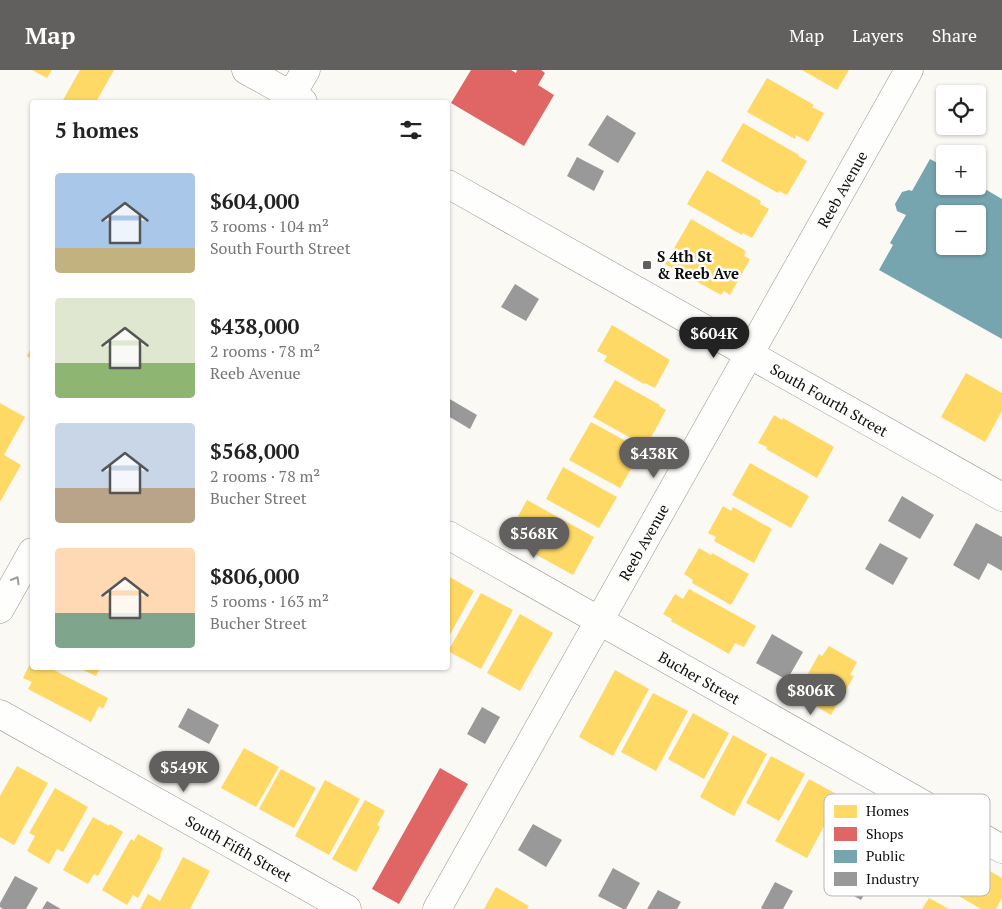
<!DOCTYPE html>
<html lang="en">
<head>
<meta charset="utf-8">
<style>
  body { margin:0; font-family:"PT Serif",serif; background:#f2f2f2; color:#222; height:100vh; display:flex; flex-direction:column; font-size:19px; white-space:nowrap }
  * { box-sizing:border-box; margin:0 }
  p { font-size:16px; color:#767676 }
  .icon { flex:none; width:28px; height:28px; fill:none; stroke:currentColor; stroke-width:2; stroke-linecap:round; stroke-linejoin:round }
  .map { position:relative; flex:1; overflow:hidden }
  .sheet { position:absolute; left:30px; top:30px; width:420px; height:570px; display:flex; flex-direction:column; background:#fff; border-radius:5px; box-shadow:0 1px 4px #0004 }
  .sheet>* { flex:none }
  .tools { position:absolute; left:936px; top:15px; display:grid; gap:10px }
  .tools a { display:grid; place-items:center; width:50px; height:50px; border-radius:5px; background:#fff; box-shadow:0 1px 4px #0004; font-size:25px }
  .price { position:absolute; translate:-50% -42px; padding:0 11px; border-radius:18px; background:#61605e; color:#fff; font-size:16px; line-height:32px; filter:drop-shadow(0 1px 2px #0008) }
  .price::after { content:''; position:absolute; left:50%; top:30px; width:15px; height:11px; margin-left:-8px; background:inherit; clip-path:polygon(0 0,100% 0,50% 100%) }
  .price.current { background:#222; color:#fff }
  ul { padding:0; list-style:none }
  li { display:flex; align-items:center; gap:15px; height:125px; padding:0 25px }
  li span { display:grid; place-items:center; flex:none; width:140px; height:100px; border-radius:5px; color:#555 }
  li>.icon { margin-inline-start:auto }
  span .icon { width:60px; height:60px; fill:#fffc; stroke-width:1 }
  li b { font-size:21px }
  h2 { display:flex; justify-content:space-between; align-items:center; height:60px; padding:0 25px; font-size:21px }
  header { display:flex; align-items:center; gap:30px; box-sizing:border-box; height:70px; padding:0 25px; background:#61605e; color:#fff }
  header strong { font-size:24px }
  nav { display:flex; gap:28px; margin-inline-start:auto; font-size:18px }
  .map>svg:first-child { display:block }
</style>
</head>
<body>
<header>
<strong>Map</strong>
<nav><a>Map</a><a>Layers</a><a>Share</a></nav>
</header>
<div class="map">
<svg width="1002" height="839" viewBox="0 0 1002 839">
  <rect width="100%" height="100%" fill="#faf9f4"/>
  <path fill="#ffd966" d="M32 0H52L47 8Z
    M80 0H114L96 32H68L63 30Z
    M802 0H849L837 20Z
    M767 8 814 35 812 37 824 43 808 72 796 65 795 69 747 42Z
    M743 53 799 85 798 86 807 91 787 125 779 121 778 123 721 91Z
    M707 100 761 131 760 134 769 139 752 168 743 163 742 165 687 134Z
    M691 149 746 181 744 186 750 189 730 225 724 221 721 225 665 194Z
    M612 255 670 290 655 318 645 313 644 314 604 291 607 286 597 281Z
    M32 276V290L27 286Z
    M966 303 1002 323V341L985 372 941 347Z
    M615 310 660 335 659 336 666 340 648 373 640 369 638 372 593 347Z
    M0 333 25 347 4 385 21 395 0 432Z
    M774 345 782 350 783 348 834 377 817 408 766 379 767 377 758 373Z
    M591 352 642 380 620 418 569 390Z
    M750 393 809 426 791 458 732 425Z
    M563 397 617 427 599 458 546 429Z
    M527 430 594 467 573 505 506 468Z
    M723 436 731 441 733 437 772 459 754 493 714 471 716 467 708 463Z
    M699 478 711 485 712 483 749 504 731 535 692 513 693 510 684 504Z
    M448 506 474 521 448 568Z
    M689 519 756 556 744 577 735 573 729 584 671 551 672 549 663 544 675 524 683 529Z
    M481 523 513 540 481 599 448 581Z
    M520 544 553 563 520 621 487 603Z
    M829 576 857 592 850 605 854 606 831 645 812 634 814 631 808 627 815 615 805 609 819 584 822 586Z
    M32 590V598H50L108 628 103 639 99 636 91 652 28 619 32 612 23 608Z
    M79 598H100L96 606Z
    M615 600 649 619 613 686 579 667Z
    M653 623 688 641 656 701 621 682Z
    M693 643 729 663 704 709 668 689Z
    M733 665 767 684 734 746 700 727Z
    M244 678 279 697 256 737 221 718Z
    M771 686 805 704 779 751 746 733Z
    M17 696 48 713 14 775 0 767V726Z
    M281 699 316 718 294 758 259 739Z
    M809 709 840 726 807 788 775 771Z
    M325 710 360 729 329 785 295 766Z
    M55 718 88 737 63 782 57 779 49 794 27 781 35 766 29 763Z
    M365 730 385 741 377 755 380 757 356 802 332 789Z
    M93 747 109 756 110 754 123 762 98 806 94 804 88 814 63 800Z
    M138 764 163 778 160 785 161 786 138 828 133 825 127 835 102 820 131 769 134 771Z
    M934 769 1002 808V828L996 839H981L957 825 962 815 921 792Z
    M183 787 210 801 190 839H140L148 824 160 831Z
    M496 817 529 836 527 839H484Z
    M929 828 949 839H922Z"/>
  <path fill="#e06666" d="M471 0H511L516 3 517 0H541L545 3 538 15 554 25 524 76 451 33Z
    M440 698 468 714 399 834 372 819Z"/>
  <path fill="#76a5af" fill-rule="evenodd" d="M930 89 945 97V116L978 115 1002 129V269L879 200 893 175 890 173 906 145 897 141 895 134 902 122 909 120 912 121ZM945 144H978V176H945Z"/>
  <path fill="#999" d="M607 45 636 63 618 93 588 75Z
    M577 87 604 101 594 121 567 106Z
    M515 214 539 229 526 251 501 237Z
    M448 328 477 345 470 359 448 346Z
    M902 426 934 445 920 469 888 451Z
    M976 453 1002 467V501L988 493 979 510 953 495Z
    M880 473 908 488 893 515 865 499Z
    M772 564 803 582 787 610 756 593Z
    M482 637 500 647 485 674 467 664Z
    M188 638 219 655 209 674 178 657Z
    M533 754 562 770 546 797 518 780Z
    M840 794 872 811 861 830 830 812Z
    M613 798 640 813 626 839H623L598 826Z
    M15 806 38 818 26 839H3L0 837V833Z
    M775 812 793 821 783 839H763L761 838Z
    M658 820 681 832 677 839H647Z
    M47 831 61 839H42Z"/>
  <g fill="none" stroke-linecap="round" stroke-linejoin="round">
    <defs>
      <g id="street">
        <path d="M246 0 303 32"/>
        <path d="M287 32 306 0"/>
        <path id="s1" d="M448 114 1002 427"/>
        <path id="s2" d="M448 465 1002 779"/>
        <path d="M0 539 32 482"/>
        <path id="s3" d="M0 644 347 839"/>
        <path id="s4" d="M437 839 909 0"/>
      </g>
    </defs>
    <use href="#street" stroke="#949492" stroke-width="29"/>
    <use href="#street" stroke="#fefefd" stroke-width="28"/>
  </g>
  <defs><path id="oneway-chevron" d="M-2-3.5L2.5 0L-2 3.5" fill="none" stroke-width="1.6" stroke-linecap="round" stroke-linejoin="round" transform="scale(1.25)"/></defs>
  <use stroke="#9e9e9d" href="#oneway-chevron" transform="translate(16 510) rotate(-60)"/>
  <rect fill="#61605e" stroke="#fff" stroke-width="2" x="642" y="190" width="10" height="10" rx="2.5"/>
  <g text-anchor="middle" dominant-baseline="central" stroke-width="5" stroke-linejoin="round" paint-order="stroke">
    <g font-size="15" fill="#0e0e0e" stroke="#fff">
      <text stroke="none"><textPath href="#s4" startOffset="826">Reeb Avenue</textPath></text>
      <text stroke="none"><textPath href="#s1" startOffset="438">South Fourth Street</textPath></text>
      <text stroke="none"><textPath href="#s4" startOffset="421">Reeb Avenue</textPath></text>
      <text stroke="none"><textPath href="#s2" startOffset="289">Bucher Street</textPath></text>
      <text stroke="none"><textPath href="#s3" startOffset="274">South Fifth Street</textPath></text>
    </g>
    <g font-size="15" font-weight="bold" fill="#0e0e0e" stroke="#fff" text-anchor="start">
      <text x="657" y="186">S 4th St<tspan x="657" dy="17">&amp; Reeb Ave</tspan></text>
    </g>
  </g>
  <rect x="824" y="724" width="166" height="102" rx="8" fill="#fff" stroke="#b7b7b7" stroke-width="1"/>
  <rect x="834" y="735" width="23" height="13" fill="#ffd966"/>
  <rect x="834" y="757" width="23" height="14" fill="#e06666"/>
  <rect x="834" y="780" width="23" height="13" fill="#76a5af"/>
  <rect x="834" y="802" width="23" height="14" fill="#999"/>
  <g font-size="14" fill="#0e0e0e">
    <text x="866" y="746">Homes</text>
    <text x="866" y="769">Shops</text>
    <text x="866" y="791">Public</text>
    <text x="866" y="814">Industry</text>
  </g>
</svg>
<div class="tools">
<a><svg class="icon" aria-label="locate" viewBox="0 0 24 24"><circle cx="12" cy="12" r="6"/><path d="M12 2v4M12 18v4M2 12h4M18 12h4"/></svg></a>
<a>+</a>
<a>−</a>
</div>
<b class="price current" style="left:714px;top:289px">$604K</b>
<b class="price" style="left:654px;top:409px">$438K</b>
<b class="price" style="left:534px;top:489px">$568K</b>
<b class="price" style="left:811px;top:646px">$806K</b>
<b class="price" style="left:184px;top:723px">$549K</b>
<section class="sheet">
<h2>5 homes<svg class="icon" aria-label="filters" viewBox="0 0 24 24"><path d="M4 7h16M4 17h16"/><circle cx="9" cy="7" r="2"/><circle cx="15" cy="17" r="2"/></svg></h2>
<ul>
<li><span style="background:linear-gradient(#a9c7e8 75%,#c2b280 0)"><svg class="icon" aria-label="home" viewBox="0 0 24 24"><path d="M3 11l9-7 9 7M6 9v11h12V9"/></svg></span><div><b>$604,000</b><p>3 rooms · 104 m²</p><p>South Fourth Street</p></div></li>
<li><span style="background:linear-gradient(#dfe7d0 65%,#8fb573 0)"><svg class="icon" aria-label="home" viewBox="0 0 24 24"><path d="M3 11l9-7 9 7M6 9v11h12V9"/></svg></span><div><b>$438,000</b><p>2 rooms · 78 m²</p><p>Reeb Avenue</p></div></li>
<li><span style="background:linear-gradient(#c9d6e8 65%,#b9a48a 0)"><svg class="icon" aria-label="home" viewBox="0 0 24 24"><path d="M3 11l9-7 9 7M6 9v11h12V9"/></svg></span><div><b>$568,000</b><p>2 rooms · 78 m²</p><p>Bucher Street</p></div></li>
<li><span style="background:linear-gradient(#ffd9b3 65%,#7fa58c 0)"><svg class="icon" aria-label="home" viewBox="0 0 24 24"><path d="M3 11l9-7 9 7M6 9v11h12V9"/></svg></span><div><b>$806,000</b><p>5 rooms · 163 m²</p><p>Bucher Street</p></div></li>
</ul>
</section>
</div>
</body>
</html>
